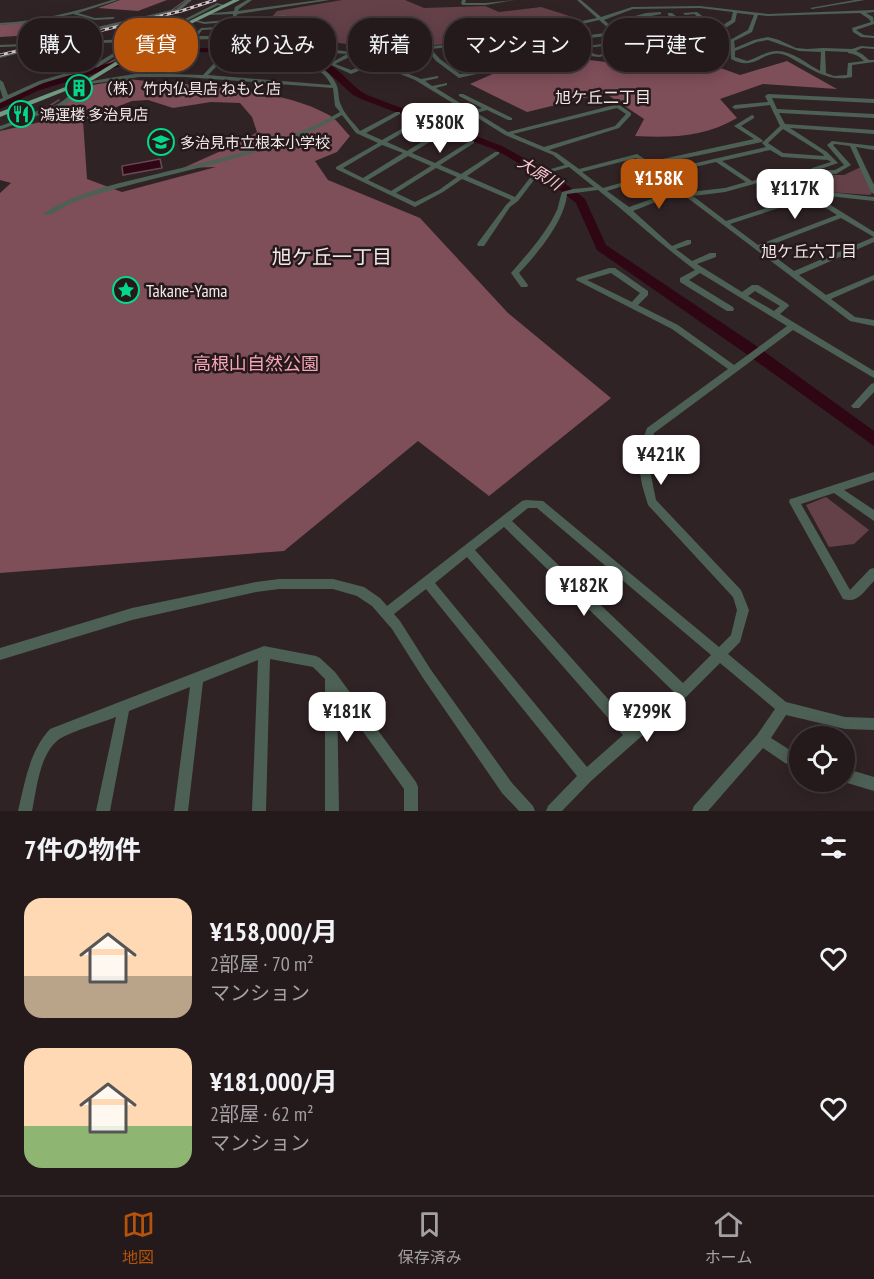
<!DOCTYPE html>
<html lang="ja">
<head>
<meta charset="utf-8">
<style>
  body { margin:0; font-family:"PT Sans Narrow","Noto Sans JP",sans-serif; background:#2c2325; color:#f1f3f6; height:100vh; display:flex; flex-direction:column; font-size:22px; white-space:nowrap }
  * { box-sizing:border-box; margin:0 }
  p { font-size:20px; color:#a3a1a3 }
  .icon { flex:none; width:33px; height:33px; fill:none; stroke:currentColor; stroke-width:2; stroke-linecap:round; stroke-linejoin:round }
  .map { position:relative; height:811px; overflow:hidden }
  .details { display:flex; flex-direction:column; background:#241a1c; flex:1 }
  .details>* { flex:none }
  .guide { position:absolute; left:18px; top:18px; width:838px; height:54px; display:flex; gap:12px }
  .controls { position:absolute; left:789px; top:726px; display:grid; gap:12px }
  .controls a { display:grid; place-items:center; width:66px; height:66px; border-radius:50%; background:#241a1c; box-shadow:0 3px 15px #0003,0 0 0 2px #41383b; font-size:30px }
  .price { position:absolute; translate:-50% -51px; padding:0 14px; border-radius:12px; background:#fff; color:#222; font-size:20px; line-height:39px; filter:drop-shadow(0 2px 3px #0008) }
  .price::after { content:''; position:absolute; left:50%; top:36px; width:18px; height:14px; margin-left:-9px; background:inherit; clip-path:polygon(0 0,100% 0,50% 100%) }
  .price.active { background:#b45309; color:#fff }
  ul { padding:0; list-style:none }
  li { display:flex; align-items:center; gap:18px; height:150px; padding:0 24px }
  li span { display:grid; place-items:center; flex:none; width:168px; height:120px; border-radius:18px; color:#555 }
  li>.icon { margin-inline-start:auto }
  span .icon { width:72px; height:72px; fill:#fffc; stroke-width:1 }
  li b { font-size:26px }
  h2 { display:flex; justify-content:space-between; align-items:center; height:72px; padding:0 24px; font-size:26px }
  .tag { padding:0 21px; border-radius:24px; background:#241a1c; box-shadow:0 3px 15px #0003,0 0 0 2px #41383b; font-size:21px; line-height:54px }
  .tag.active { background:#b45309; color:#fff }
  .tabs { display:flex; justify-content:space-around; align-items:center; height:84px; border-top:2px solid #41383b; background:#241a1c; font-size:16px; color:#a3a1a3 }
  .tabs a { display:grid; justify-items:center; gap:3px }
  .tabs .active { color:#b45309 }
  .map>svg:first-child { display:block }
</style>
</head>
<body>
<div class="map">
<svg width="874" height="811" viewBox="0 0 874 811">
  <rect width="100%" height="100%" fill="#302326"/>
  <path fill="#644149" d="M342 0H405L424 8 485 6 499 12 541 7 582 20 462 43 379 49 267 32 266 23 277 11Z
    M861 167 872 193 870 195 828 192 815 175H844Z
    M826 497 869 530 854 544 829 547 806 505Z"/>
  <path fill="#7e4e59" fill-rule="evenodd" d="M120 0H167L138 11 98 8Z
    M62 18V24L17 36 0 37V25Z
    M701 48 712 65 740 75 787 61 837 89 763 84 720 99 737 118C705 137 671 138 635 136L644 119 605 93 527 112 470 84 524 60 565 66 581 59 606 62 644 53Z
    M128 79C186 86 276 86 327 114 336 118 343 129 350 136L337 152 315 161 328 180 420 218 508 313 611 398 489 496 418 441 284 551 0 573V193L11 183 0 180V131L45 121 70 97 76 96 81 87ZM148 100 173 108 211 102 240 103 252 117 257 132 243 141 183 168 216 167 122 192 87 179 83 120 132 101Z"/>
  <path fill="#2e0614" stroke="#694a54" stroke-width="1.5" d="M160 159 162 168 123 175 122 166Z"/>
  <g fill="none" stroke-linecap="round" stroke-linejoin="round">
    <path stroke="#694a54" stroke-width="1.5" d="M99 69 140 45 168 13 186 0
      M41 111 59 100"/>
    <path fill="#2e0614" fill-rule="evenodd" d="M202 48C242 49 291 43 327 63 342 71 352 87 367 95L502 146 554 175 585 199 606 245 755 345 874 431V446L745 353 597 250 576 203 546 179 496 150 361 99 353 95 322 67 301 59 278 54 202 52 161 56 102 71 37 91 0 109V102C62 72 133 54 202 48Z"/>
    <path fill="#4d6055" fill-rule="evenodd" d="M112 0H118L78 13 95 18 115 17 113 19 95 20 73 14 30 23 0 25V23C39 21 75 12 112 0Z
      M187 0H192L179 11 51 40 49 39 67 34 59 27 50 29 48 28 62 24 71 33 176 9Z
      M247 0H252L239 9 238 11 319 0H330L238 14 235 17 233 16V14L208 15 206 14 234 11 235 7Z
      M462 0H466L465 3H486L515 0 486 5H463L461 4Z
      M577 0H581L601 17 632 7 700 6 768 14 874 10V12L866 13 873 17 874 24 856 30 864 35 874 36V38L861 37 853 32 852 28 871 22 869 19 860 13 768 16 758 15 752 32 734 41 735 48 754 40 768 37 779 40 796 48 807 49 823 48 852 49 861 46 874 47V49L862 48 856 51 862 54 869 60H874V62L852 65V77C831 82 816 72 798 62 793 59 787 55 781 54 762 50 756 72 731 59L730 40 748 30 754 15 737 13 735 22 706 40 694 44 634 49 599 57 591 56 581 47 623 41 616 35 537 44 544 48 564 53 563 61 561 62 559 61V55L543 51 529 58H525L497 40 478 44 495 59V61H493L474 45 455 46 481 73 459 78 436 61 426 49 364 55 421 79 438 76V78L425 81 432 86 447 83V85L436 88 473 111 482 108 459 96V94H463L512 118V120H508L487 110 477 113 508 132 618 104 631 113V115L619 128 549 150 557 153 579 169 637 154 649 162 754 139 734 126 752 115 754 116V118L741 126 761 139 763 141 762 142 653 165 661 171 766 147 762 143 780 126 770 105 735 109 732 107 735 105 768 102 765 96 768 94 874 99V103L772 98 777 109 874 114V118L779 113 785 124 874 130V134L790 128 827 152 838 163 815 171 835 170 844 165 827 145 832 141 874 146V150L856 147 874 185V194L871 192 850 146 835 144 833 145 851 165 836 174 786 175 725 192 693 196 726 221 819 191 874 197V201L819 195 816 196 874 232V242L799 275 826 295 874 275V280L831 299 855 317 874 320V326L850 321 685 196 663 199 633 211 672 246 687 240H691V244L676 249 692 261 710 253H716V257L697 264 742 292 752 285H758L788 304 789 306 780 314 874 371V378L793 330 654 433 649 448V466L656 500 741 590 749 610 740 642 728 654 786 702 845 717 874 718V730L845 729 786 715 771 738 793 752 800 754V767L785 763 763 748 708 811H692L694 806 757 735 775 709 720 663 687 696 591 781 562 811H546L548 806 577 776 426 589 394 614 400 621 431 670 512 783 533 806 535 811H519L502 793 423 678 392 629 372 606 357 596 333 589H279L256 592 132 620 0 660V648L132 608 256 582 279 579H333L364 587 380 598 387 606 522 501 526 500 543 501 719 647 731 635 737 610 733 597 648 505 642 485 639 466 640 448 647 428 728 369 672 329 576 280 577 278 609 268H615L648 291V295L638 305 678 325 734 365 787 326 700 273 689 280 733 307 734 309 733 311H727L680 282V278L695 270C661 245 631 216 598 190L567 194C565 221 537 254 519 273L528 285 527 287H521L511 273C528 253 546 234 557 210 559 204 560 198 562 192L573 189 594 187 569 167 537 176 518 201 510 207 484 246H478L477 244 506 205 511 200 462 179 443 192 415 207 336 169V167L378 143 356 133 342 115C267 159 180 169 98 194 88 197 78 200 68 205 60 208 52 216 44 215V213C77 192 119 183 157 174 222 158 281 146 340 112L335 106 333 88 185 77H140L83 85 80 83 140 73 203 75 220 57 257 58 256 50 208 49V47L216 39 139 41 98 67 43 83 0 103V99L3 98 0 89V80L3 82 8 95 39 81 80 69 71 54 64 51V45L0 47V45L193 36 201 28 257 25 259 26 258 41 331 50 334 49 336 50 358 53 475 42 597 18ZM700 8 733 12 731 20 718 28 697 12 683 13 685 15 694 14 715 30 704 37 672 13H668V15L700 39 693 42H684L651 16 661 14V12L646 13 624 19 655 45 634 47 599 55 594 54 587 48 626 43 631 45V43L604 20 633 9ZM646 17 679 43 660 44 630 20ZM599 20 613 32 590 35V29L582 24ZM577 25 586 30V36L533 42 523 35ZM255 27 254 41 221 36H198L202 30ZM518 36 539 49 527 55 502 39ZM221 40 254 43 255 48 214 47ZM768 40 799 51 821 52 820 71C805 63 788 47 770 52 762 54 755 59 747 61L735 57V51L757 42ZM132 42 94 65 84 68 75 52 68 50 69 44ZM259 44 326 52 316 56V58H318L332 53 347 54 329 64 351 74 376 64 415 80 469 113 407 151 387 142 421 122V120H417L382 140 366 133 400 114V112H396L360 131C354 123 344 114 341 105 338 99 339 92 337 86 327 58 287 61 262 59ZM450 47 474 72 460 74 440 59 431 49ZM825 51 848 52V53C855 54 859 56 864 61L848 63 847 75 834 76 826 73ZM354 55 372 62 351 70 335 64ZM223 60C248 61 298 60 319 71 325 75 328 79 331 85L208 75ZM617 108 626 114 615 126 544 147 513 134ZM473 115 505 135 553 155 565 165 533 174 515 197 467 176 499 154V152H495L461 174 440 165 474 143V141H470L435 163 412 153ZM783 129 823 154 824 156 783 153 768 143ZM382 145 403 153 363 178 343 168ZM770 150 782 157 828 160 831 162 812 168 811 169 813 171H786L752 181 722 161ZM408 156 431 166 391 191 368 180ZM636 158 656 173 603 188 582 172ZM716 162 746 182 725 188 690 192 665 174ZM436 168 457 177 439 190 415 202 396 193ZM659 175 683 193 660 196 629 207 607 191ZM810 198 837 215 758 245 730 224ZM841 218 874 237 794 271 763 248ZM611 273 640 293 632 302 587 280ZM755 291 780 306 774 311 748 296ZM528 508H537L711 655 683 683 512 521ZM504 527 674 692 633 727 475 550ZM467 557 623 735 587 767 435 583Z
      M855 0H865L812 9 810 8Z
      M217 3 227 6 225 7 218 5 181 24 187 25V27L175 24Z
      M285 15 287 17 204 24 194 21 196 20 204 22Z
      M30 48 32 49V50L0 58V56Z
      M66 88 78 91 73 98 65 105 0 130V126L32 115 34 112C49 108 62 105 72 92L66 90Z
      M874 383V392L859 408H853L851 406 853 404 871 384Z
      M874 472V480L844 490 874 510V521L834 493 801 504 850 590 870 569 874 568V581C864 591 858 604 843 599L789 502 790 499 794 498Z
      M264 646 316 656 320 658 335 672 416 782 418 787V811H404V789L337 695 339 811H325V679L313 667 270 659 266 811H252L258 660 203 682 188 811H174L190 687 129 711 110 811H96L116 717C103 722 67 733 58 740 39 756 37 788 32 811H18C25 782 29 752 50 729Z
      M844 768 874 777V791L844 782Z"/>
    <path fill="#719981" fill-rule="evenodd" d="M233 0H240L158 40 93 80 0 117V112L89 78 154 38Z"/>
    <defs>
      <path id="rail" d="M0 55 181 11 215 0"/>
    </defs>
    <use href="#rail" stroke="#d2c7ca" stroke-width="3"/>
    <use href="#rail" stroke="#26191c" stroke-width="1.5" stroke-dasharray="4" stroke-linecap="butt"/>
  </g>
  <defs>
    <symbol id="building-ring" viewBox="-11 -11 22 22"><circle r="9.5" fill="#26191c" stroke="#02d98b" stroke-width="1.5"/><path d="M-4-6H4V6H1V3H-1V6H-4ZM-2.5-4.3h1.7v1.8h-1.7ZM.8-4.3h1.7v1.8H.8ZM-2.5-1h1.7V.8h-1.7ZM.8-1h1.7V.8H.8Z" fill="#02d98b"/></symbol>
    <symbol id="restaurant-ring" viewBox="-11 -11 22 22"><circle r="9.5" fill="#26191c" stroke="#02d98b" stroke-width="1.5"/><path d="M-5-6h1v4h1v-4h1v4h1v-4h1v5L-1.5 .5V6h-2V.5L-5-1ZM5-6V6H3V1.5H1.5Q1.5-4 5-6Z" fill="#02d98b"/></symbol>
    <symbol id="school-ring" viewBox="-11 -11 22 22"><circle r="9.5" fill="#26191c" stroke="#02d98b" stroke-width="1.5"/><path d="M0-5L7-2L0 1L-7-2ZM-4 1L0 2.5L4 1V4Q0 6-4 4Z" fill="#02d98b"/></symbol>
    <symbol id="sight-ring" viewBox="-11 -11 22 22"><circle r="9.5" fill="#26191c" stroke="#02d98b" stroke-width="1.5"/><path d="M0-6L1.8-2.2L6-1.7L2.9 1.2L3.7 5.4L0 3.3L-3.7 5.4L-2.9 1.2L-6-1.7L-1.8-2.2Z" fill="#02d98b"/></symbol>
  </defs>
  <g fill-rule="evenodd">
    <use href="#building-ring" x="64" y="73" width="30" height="30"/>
    <use href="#restaurant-ring" x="6" y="99" width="30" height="30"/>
    <use href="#school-ring" x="146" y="127" width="30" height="30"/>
    <use href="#sight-ring" x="111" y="275" width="30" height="30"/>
  </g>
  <g text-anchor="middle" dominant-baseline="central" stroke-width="5" stroke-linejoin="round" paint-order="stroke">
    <g font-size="15" fill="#f2e8ea" stroke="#26191c" text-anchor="start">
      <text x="98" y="88">（株）竹内仏具店 ねもと店</text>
      <text x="40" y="114">鴻運楼 多治見店</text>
      <text x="180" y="142">多治見市立根本小学校</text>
    </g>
    <g font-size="16" fill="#f2e8ea" stroke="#26191c">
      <text x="603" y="97">旭ケ丘二丁目</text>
      <text x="809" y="251">旭ケ丘六丁目</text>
    </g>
    <g font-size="16" font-style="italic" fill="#fac9d3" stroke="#26191c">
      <text transform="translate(540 173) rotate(32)">大原川</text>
    </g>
    <g font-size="18" fill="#f2e8ea" stroke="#26191c" text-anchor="start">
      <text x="146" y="290">Takane-Yama</text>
    </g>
    <g font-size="18" fill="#f6a6b8" stroke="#26191c">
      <text x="256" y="363">高根山自然公園</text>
    </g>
    <g font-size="20" fill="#f2e8ea" stroke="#26191c">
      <text x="332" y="257">旭ケ丘一丁目</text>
    </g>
  </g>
</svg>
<div class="controls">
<a><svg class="icon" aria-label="locate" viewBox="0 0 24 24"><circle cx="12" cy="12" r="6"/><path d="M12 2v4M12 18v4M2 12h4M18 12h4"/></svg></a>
</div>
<b class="price" style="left:440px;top:154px">¥580K</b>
<b class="price active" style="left:659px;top:210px">¥158K</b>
<b class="price" style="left:795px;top:220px">¥117K</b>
<b class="price" style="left:661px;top:486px">¥421K</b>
<b class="price" style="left:584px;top:617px">¥182K</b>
<b class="price" style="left:347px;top:743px">¥181K</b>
<b class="price" style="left:647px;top:743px">¥299K</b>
<div class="guide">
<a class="tag">購入</a>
<a class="tag active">賃貸</a>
<a class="tag">絞り込み</a>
<a class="tag">新着</a>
<a class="tag">マンション</a>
<a class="tag">一戸建て</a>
</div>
</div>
<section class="details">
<h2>7件の物件<svg class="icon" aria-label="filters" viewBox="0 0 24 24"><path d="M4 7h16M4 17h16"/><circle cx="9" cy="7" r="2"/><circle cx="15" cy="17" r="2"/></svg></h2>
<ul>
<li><span style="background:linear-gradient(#ffd9b3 65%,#b9a48a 0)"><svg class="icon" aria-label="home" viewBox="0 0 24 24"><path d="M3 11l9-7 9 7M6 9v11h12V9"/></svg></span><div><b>¥158,000/月</b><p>2部屋 · 70 m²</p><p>マンション</p></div><svg class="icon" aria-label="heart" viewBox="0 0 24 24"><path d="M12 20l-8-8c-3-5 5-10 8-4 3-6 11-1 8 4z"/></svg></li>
<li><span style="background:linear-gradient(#ffd9b3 65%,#8fb573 0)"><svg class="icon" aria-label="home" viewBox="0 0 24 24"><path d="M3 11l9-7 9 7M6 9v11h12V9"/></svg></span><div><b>¥181,000/月</b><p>2部屋 · 62 m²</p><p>マンション</p></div><svg class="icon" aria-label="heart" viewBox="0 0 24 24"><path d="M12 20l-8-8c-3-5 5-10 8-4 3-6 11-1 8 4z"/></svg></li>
</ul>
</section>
<nav class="tabs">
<a class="active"><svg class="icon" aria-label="map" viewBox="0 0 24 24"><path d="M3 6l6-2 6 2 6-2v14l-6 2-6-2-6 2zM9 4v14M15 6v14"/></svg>地図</a>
<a><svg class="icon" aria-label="saved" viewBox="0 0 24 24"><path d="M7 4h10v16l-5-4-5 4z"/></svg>保存済み</a>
<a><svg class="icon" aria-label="home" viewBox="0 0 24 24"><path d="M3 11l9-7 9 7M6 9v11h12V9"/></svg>ホーム</a>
</nav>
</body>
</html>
